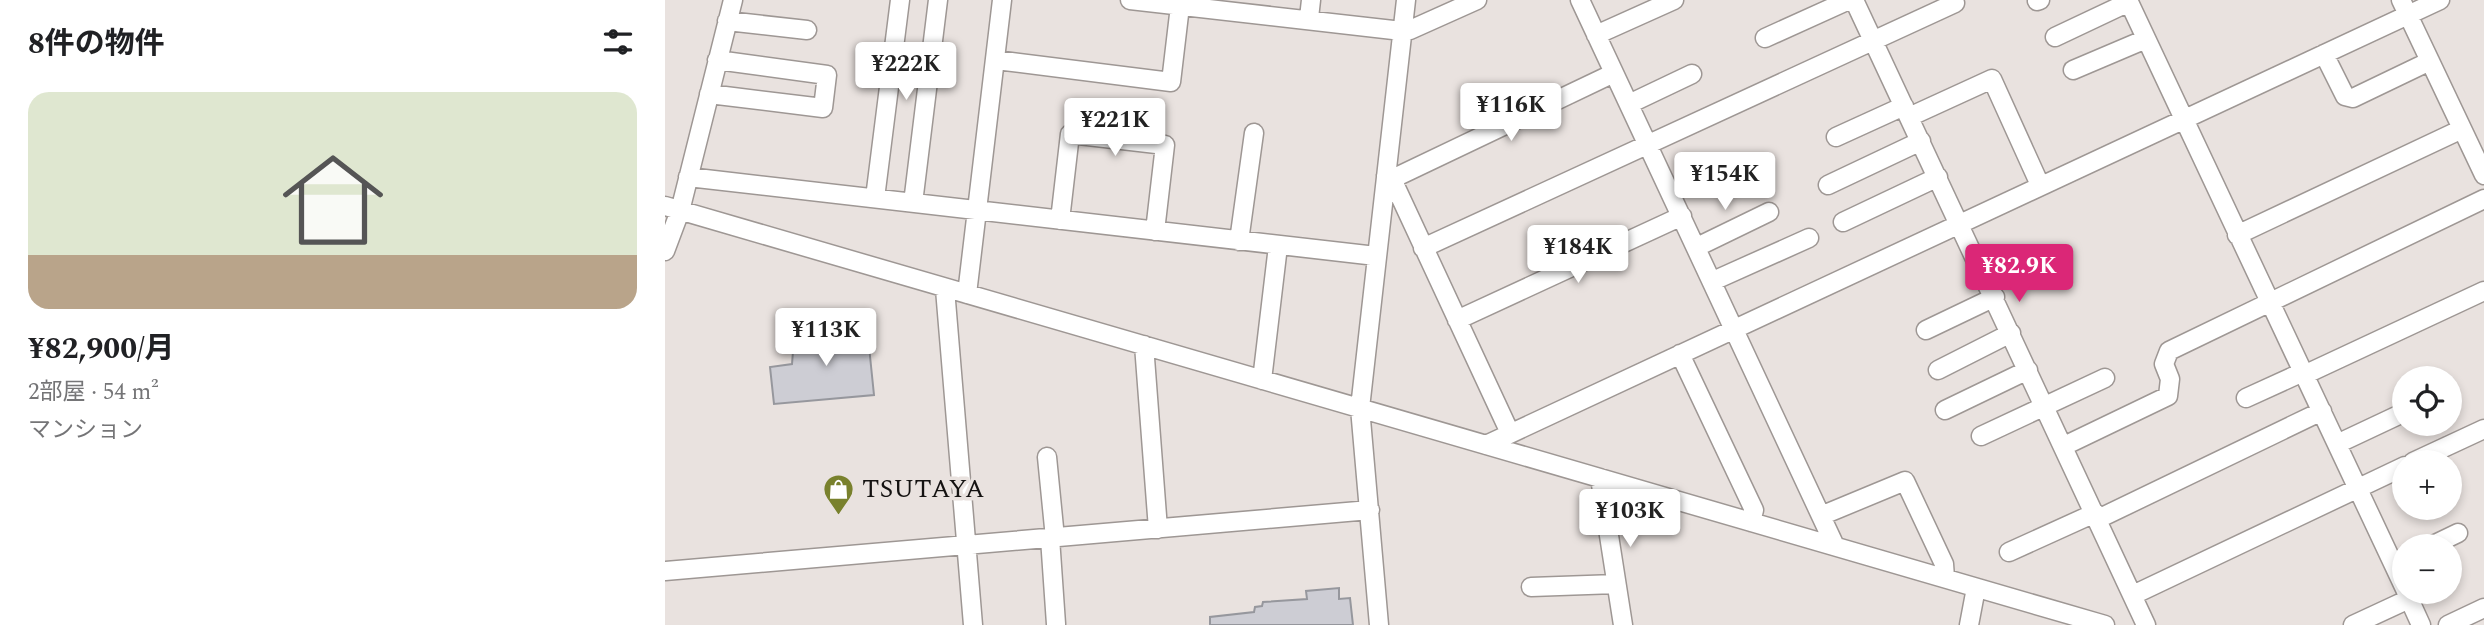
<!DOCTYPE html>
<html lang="ja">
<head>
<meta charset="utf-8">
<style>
  body { margin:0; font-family:Spectral,"Noto Sans JP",serif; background:#f6f6f6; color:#202124; height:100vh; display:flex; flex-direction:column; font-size:26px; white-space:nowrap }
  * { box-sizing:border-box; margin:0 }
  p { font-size:23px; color:#757577 }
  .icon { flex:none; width:38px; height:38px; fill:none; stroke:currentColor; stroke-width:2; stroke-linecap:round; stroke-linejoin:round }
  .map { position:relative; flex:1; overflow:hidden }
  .drawer { display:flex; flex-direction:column; background:#fff; width:665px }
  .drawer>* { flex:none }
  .fabs { position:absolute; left:1727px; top:366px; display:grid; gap:14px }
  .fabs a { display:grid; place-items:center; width:70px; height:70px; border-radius:50%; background:#fff; box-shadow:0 4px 10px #0003; font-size:35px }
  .price { position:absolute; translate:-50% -60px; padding:0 16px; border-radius:7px; background:#fff; color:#222; font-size:23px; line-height:46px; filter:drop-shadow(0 2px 4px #0008) }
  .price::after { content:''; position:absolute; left:50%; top:42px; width:21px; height:16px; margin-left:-10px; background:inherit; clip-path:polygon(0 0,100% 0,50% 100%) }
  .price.selected { background:#db2777; color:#fff }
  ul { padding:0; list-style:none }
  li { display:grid; align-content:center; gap:14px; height:371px; padding:0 28px }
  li+li { border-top:2px solid #e0e0e0 }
  li span { display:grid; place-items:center; height:217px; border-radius:21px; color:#555 }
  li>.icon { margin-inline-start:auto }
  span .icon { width:126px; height:126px; fill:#fffc; stroke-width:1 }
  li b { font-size:30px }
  h2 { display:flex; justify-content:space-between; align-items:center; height:84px; padding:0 28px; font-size:30px }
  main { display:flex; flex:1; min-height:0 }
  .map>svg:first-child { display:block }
</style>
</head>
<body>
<main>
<section class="drawer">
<h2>8件の物件<svg class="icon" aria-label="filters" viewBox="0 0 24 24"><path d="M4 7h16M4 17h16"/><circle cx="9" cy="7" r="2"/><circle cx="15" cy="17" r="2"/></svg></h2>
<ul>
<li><span style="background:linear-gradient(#dfe7d0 75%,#b9a48a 0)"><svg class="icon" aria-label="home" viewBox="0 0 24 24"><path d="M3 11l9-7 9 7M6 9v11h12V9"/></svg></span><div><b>¥82,900/月</b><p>2部屋 · 54 m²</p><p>マンション</p></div></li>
</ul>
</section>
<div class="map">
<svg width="1819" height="625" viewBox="0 0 1819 625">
  <rect width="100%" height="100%" fill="#e9e2df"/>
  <path fill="#cdcdd4" stroke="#96979d" stroke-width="2" d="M202 327 209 395 109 404 105 367 127 364 129 339H141V332Z
    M674 588V599L685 598 688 625H545V617L589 612 590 607 597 606 598 602 642 599 641 591Z"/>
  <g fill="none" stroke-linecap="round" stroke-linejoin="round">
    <defs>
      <path id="minor" d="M465 0 737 31 745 30 812 0
        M915 0 1170 546
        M1189 0 1481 625
        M1463 0 1740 589
        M1736 0 1819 175
        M1372 1 1375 0
        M644 18 646 0
        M62 21 142 30
        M931 35 1009 0
        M1390 37 1464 2
        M1100 38 1184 0
        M1659 54 1680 96 1688 98 1765 61
        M331 60 506 82 515 6
        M1408 70 1481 39
        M44 94 158 108 162 75 52 60
        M964 104 1027 74
        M1244 117 1327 79 1375 185
        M1171 137 1239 106
        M721 176 727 179 845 433
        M23 177 711 256
        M727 179 949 73
        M1163 185 1256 141
        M210 198 235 0
        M248 203 273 0
        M0 206 1440 625
        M395 220 405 134 500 145 490 231
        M1178 222 1273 177
        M1572 235 1797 129
        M574 241 589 133
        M1032 247 1104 212
        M758 248 1290 3 1289 0
        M0 251 15 211 68 0
        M1048 281 1144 238
        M280 289 308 625
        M302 294 337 0
        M792 320 1017 216
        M1261 330 1330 297
        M479 345 493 529
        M1015 354 1089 510 1086 522
        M1273 370 1346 333
        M1639 375 1819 291
        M597 380 613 246
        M1581 398 1638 372
        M1280 410 1363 370
        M1316 436 1440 378
        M1672 444 1740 412
        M821 445 1775 0
        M1399 446 1503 396 1505 379 1499 364 1504 351 1819 199
        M382 457 390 538
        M1748 462 1819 429
        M935 478 958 625
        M1158 515 1240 481 1279 564 1280 578
        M1433 519 1657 411
        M385 538 391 624
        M1766 546 1793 533
        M1344 552 1430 513
        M0 571 705 510
        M866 587 951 584
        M1741 592 1756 625
        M1468 595 1740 466
        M714 625 695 408 741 0
        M1304 625 1311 588
        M1688 625 1744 599
        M1783 625 1819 608"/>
    </defs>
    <use href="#minor" stroke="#9e9794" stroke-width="21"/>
    <use href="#minor" stroke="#fff" stroke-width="18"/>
  </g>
  <defs>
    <symbol id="shop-pin" viewBox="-11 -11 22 30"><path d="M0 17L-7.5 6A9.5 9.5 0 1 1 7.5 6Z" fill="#79812d" stroke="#e9e2df"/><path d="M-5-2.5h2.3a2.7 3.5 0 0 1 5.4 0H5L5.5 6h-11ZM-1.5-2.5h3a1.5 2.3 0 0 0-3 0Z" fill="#fff"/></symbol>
  </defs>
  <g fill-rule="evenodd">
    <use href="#shop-pin" x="156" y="472" width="35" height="47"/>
  </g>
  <g text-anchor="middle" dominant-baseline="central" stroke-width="7" stroke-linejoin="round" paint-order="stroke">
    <g font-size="26" fill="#141211" stroke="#e9e2df" text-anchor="start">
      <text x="197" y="489">TSUTAYA</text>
    </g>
  </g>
</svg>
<div class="fabs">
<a><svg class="icon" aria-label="locate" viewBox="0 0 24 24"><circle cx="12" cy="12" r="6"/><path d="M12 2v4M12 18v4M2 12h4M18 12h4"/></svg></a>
<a>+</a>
<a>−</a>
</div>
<b class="price" style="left:241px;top:102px">¥222K</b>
<b class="price" style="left:846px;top:143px">¥116K</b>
<b class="price" style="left:450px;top:158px">¥221K</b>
<b class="price" style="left:1060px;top:212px">¥154K</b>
<b class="price" style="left:913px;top:285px">¥184K</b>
<b class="price selected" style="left:1354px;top:304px">¥82.9K</b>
<b class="price" style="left:161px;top:368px">¥113K</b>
<b class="price" style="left:965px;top:549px">¥103K</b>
</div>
</main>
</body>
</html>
